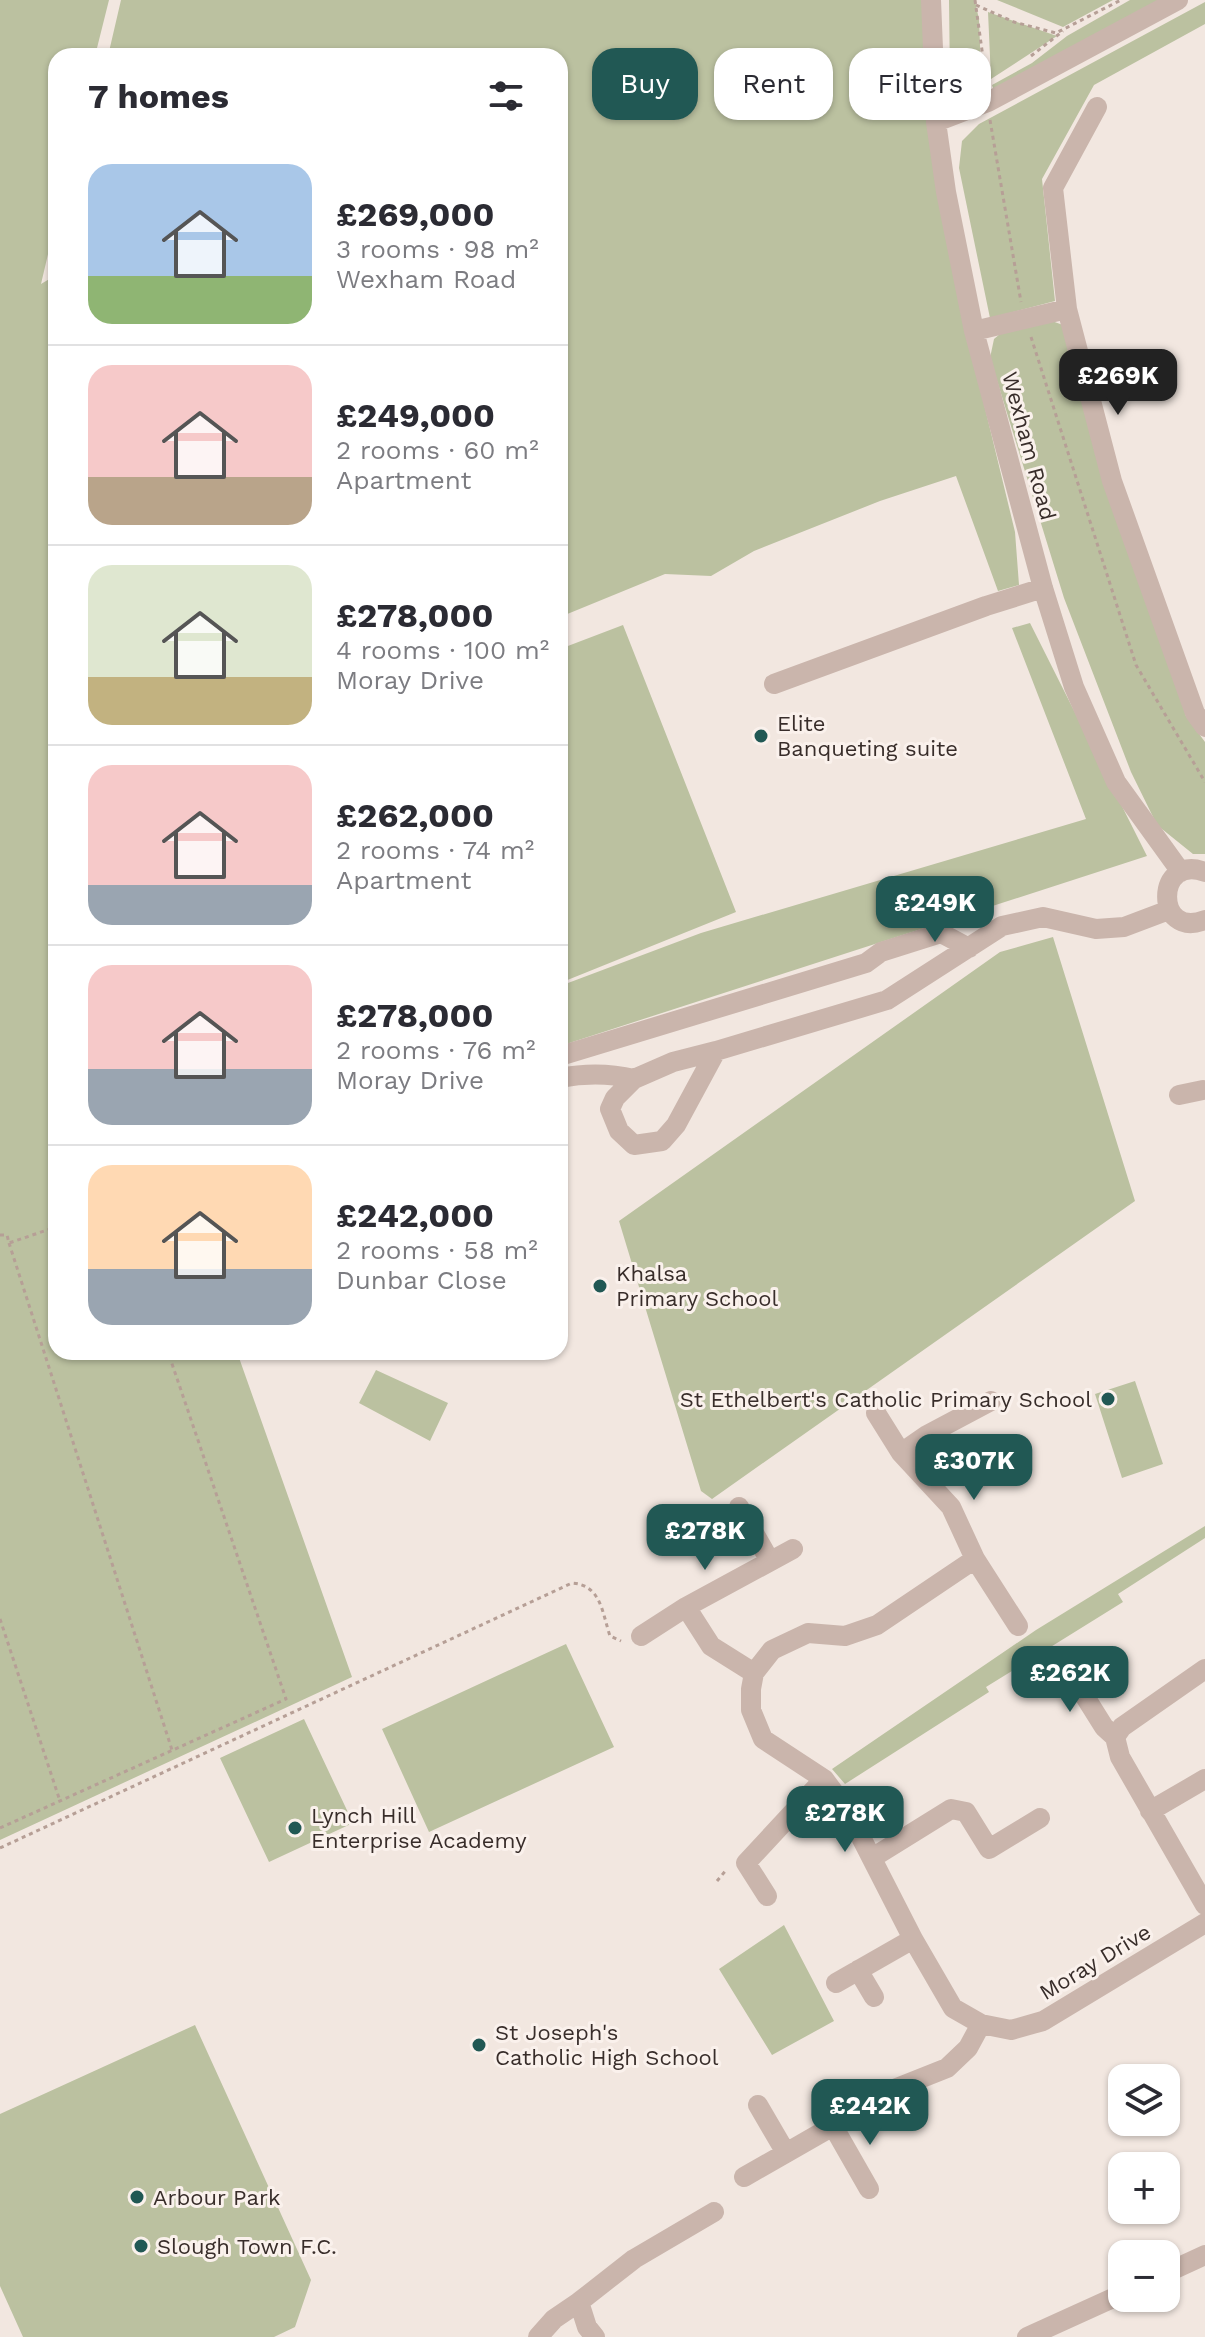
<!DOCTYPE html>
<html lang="en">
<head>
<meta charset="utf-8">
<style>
  body { margin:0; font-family:"Work Sans",sans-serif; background:#f2f2f3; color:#2b2b33; height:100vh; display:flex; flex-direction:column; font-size:30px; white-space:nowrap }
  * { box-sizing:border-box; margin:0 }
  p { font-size:26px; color:#7c7c81 }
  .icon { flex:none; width:44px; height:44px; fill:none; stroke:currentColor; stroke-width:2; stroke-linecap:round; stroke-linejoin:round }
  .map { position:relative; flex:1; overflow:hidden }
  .details { position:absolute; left:48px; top:48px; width:520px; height:1312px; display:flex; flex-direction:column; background:#fff; border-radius:24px; box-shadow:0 2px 6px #0004 }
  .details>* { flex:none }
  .top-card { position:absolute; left:592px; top:48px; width:492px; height:72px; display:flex; gap:16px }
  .fabs { position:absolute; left:1108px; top:2064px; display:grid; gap:16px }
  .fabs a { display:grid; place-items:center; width:72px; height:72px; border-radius:16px; background:#fff; box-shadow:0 2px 6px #0004; font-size:40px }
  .price { position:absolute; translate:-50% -68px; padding:0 18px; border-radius:16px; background:#215854; color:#fff; font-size:26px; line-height:52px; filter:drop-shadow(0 2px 4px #0008) }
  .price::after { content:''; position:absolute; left:50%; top:48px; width:24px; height:18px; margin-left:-12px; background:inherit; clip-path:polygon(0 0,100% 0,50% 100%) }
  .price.selected { background:#222; color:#fff }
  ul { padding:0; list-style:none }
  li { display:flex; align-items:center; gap:24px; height:200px; padding:0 40px }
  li+li { border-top:2px solid #e1e1e2 }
  li span { display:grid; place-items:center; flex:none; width:224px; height:160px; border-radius:24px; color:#555 }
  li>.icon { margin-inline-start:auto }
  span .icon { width:96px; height:96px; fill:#fffc; stroke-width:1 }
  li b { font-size:34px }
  h2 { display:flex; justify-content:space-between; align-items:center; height:96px; padding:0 40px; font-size:34px }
  .tag { padding:0 28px; border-radius:24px; background:#fff; box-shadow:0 2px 6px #0004; font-size:28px; line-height:72px }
  .tag.selected { background:#215854; color:#fff }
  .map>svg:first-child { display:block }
</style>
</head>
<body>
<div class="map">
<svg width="1205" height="2337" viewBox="0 0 1205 2337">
  <rect width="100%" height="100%" fill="#f2e7e0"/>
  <path fill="#bbc1a0" d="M0 0H109L95 56H56V220L41 284 56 275V1352H237L352 1677 0 1840Z
    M121 0H925L985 408 1015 532 1019 585 998 591 956 476 880 501 754 551 711 576 665 574 560 617V56H108Z
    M949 0H975L979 20 982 95 968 99 950 82Z
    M997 0H1113L1063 27Z
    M1130 0H1166L994 91 992 85 1032 63 1067 36Z
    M1205 2V24L1094 85 1042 179 1055 301 990 318 959 168 962 141 979 124Z
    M988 12 1057 36 991 79Z
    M1049 320 1063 325 1186 716 1205 742V854H1193L1157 825 1131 772 1064 598 990 358 994 339 1007 328Z
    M1030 623 1147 856 560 1046V986L701 933 1086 819 1012 628Z
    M623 625 736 912 560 983V649Z
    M1053 937 1135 1201 712 1499 701 1491 619 1221 1000 952Z
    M376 1370 448 1403 430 1441 359 1403Z
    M1135 1381 1163 1464 1122 1478 1095 1394Z
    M1205 1526V1538L1118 1594 1123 1602 986 1687 989 1692 845 1784 832 1769 1036 1630Z
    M566 1644 614 1747 429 1832 382 1729Z
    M304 1719 353 1823 269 1862 220 1758Z
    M784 1925 834 2021 772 2055 719 1969Z
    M195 2025 311 2280 295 2327 274 2337H23L0 2286V2114Z"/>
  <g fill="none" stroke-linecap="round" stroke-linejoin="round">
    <path stroke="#b69f96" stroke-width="3" stroke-dasharray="4 4" stroke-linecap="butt" d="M975 0 986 79
      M976 5 1014 22 1056 33 1121 0
      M1031 56 1063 31
      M990 120 1021 302
      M1031 337 1136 665 1205 782
      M0 1235H7L9 1243 56 1227
      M9 1243 172 1750
      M0 1619 60 1801
      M0 1828 286 1699 168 1352
      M0 1848 572 1583C601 1585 602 1612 610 1636L621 1641
      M717 1881 727 1869"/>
    <path stroke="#cab5ac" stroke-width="20" d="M931 0 936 122 946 192 974 331 1043 588 1074 687 1116 782 1181 872
      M1097 107 1053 188 1067 309 1112 481 1195 713 1205 727
      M936 122 988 102 1178 0
      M974 331 1067 309
      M774 684 986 606 1043 588
      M1205 872C1155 853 1154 940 1205 920
      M716 1051 676 1125 662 1141 634 1145 619 1131 610 1109 615 1098 634 1079 673 1062 716 1051 887 1000 1002 926 1043 917 1096 929 1124 927 1169 910
      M560 1056 866 963 881 952 941 933 969 948
      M560 1078C585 1073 609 1073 634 1079
      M1179 1095 1203 1090
      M876 1413 901 1453 951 1507 975 1559 1018 1626
      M901 1453 927 1435 991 1401
      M739 1507 770 1561
      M975 1559 877 1625 845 1636 808 1633 772 1650 754 1673 751 1689V1710L763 1739 824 1779 847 1810 913 1939 953 2008 981 2024 1011 2030 1043 2021 1205 1923
      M686 1607 711 1646 754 1673
      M641 1636 686 1607 793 1549
      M1062 1660 1104 1727 1115 1737
      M1205 1669 1122 1727 1115 1737 1120 1757 1205 1905
      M1150 1811 1205 1779
      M872 1858 951 1809 966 1812 989 1849 1040 1818
      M767 1896 746 1863 824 1779
      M858 1970 874 1997
      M836 1983 913 1939
      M758 2105 786 2153
      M833 2126 869 2189
      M744 2177 833 2126 864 2101 947 2068 968 2048 981 2024
      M1166 2273 1205 2255
      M538 2337 554 2319 579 2302
      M595 2337 587 2327 579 2302 634 2259 714 2212
      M1027 2337 1122 2294"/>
  </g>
  <g fill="#215854" stroke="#faf1ec" stroke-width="3">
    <circle cx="761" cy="736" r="8"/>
    <circle cx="600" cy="1286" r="8"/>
    <circle cx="1108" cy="1399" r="8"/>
    <circle cx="295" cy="1828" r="8"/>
    <circle cx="479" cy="2045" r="8"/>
    <circle cx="137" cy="2197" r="8"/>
    <circle cx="141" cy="2246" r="8"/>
  </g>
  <g text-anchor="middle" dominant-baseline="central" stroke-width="6" stroke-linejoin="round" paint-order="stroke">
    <g font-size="22" fill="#382d2a" stroke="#faf1ec">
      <text transform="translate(1029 446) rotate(75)">Wexham Road</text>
      <text transform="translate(1095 1962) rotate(-31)">Moray Drive</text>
    </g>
    <g font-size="22" fill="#382d2a" stroke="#faf1ec" text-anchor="start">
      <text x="777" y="723">Elite<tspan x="777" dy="25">Banqueting suite</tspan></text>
      <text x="616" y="1273">Khalsa<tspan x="616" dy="25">Primary School</tspan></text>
      <text x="1092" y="1399" text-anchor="end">St Ethelbert's Catholic Primary School</text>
      <text x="311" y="1815">Lynch Hill<tspan x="311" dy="25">Enterprise Academy</tspan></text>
      <text x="495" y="2032">St Joseph's<tspan x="495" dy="25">Catholic High School</tspan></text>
      <text x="153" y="2197">Arbour Park</text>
      <text x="157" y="2246">Slough Town F.C.</text>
    </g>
  </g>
</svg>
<div class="fabs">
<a><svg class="icon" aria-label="layers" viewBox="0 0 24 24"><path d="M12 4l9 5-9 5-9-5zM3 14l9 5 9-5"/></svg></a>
<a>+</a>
<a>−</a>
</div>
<b class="price selected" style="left:1118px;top:417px">£269K</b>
<b class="price" style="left:935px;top:944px">£249K</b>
<b class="price" style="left:974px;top:1502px">£307K</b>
<b class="price" style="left:705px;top:1572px">£278K</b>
<b class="price" style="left:1070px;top:1714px">£262K</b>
<b class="price" style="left:845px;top:1854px">£278K</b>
<b class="price" style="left:870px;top:2147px">£242K</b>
<div class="top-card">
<a class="tag selected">Buy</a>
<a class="tag">Rent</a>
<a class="tag">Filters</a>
</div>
<section class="details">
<h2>7 homes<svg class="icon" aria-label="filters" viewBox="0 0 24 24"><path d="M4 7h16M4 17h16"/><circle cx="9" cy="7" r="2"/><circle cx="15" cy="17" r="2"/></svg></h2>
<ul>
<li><span style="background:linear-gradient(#a9c7e8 70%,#8fb573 0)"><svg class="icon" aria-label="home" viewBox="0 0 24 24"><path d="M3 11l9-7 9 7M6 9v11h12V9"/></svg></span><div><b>£269,000</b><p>3 rooms · 98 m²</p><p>Wexham Road</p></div></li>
<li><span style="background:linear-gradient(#f6c9c9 70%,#b9a48a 0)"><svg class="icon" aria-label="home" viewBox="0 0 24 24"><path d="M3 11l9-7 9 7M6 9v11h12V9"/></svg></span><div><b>£249,000</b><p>2 rooms · 60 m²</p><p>Apartment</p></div></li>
<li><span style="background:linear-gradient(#dfe7d0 70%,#c2b280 0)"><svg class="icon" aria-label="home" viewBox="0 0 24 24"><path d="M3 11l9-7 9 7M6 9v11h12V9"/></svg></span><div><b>£278,000</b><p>4 rooms · 100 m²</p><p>Moray Drive</p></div></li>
<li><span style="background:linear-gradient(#f6c9c9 75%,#9aa5b1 0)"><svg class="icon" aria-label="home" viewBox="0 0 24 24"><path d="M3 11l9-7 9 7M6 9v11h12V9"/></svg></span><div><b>£262,000</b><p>2 rooms · 74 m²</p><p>Apartment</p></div></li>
<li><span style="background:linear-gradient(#f6c9c9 65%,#9aa5b1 0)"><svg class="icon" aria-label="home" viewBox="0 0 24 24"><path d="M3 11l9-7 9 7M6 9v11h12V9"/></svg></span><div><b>£278,000</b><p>2 rooms · 76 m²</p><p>Moray Drive</p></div></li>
<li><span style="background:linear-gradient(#ffd9b3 65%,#9aa5b1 0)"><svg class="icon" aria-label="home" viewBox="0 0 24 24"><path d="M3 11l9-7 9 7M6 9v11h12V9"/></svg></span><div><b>£242,000</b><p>2 rooms · 58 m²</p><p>Dunbar Close</p></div></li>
</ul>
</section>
</div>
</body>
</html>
